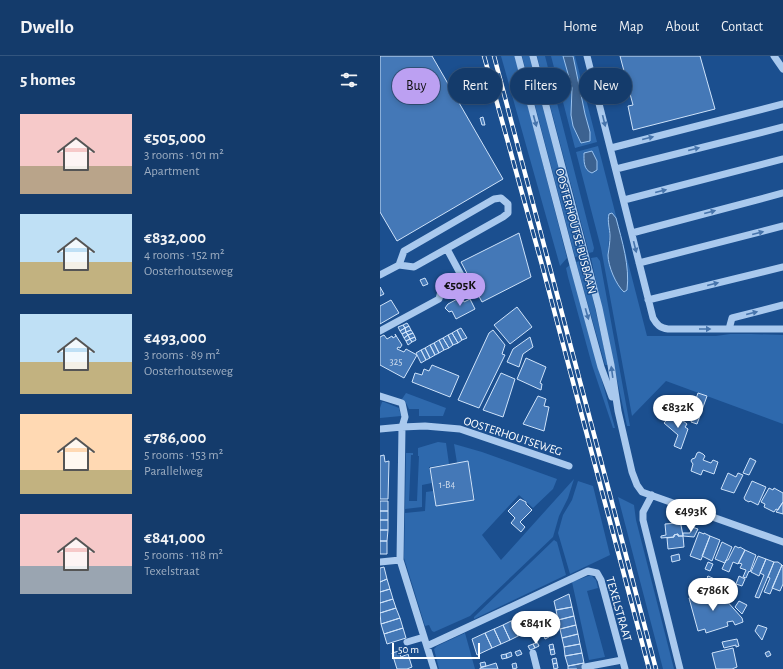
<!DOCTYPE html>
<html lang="en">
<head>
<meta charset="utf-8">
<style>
  body { margin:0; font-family:"Alegreya Sans",sans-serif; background:#214673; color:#f1f3f6; height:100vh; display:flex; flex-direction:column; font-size:15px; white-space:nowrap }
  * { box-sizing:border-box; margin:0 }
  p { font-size:13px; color:#9dadc1 }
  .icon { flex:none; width:22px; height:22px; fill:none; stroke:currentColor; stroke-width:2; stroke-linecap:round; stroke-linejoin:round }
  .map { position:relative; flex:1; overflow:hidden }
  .details { display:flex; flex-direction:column; background:#143b6b; width:380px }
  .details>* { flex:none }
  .banner { position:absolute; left:12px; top:12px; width:331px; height:36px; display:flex; gap:8px }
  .scale { position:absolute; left:12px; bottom:10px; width:88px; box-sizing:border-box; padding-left:4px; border:2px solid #fff; border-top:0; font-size:11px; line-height:14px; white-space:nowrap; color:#fff; -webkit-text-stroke:3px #1b4f8f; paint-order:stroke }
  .price { position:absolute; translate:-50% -34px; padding:0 9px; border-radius:14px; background:#fff; color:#222; font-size:13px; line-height:26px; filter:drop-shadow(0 1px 2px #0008) }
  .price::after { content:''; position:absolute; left:50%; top:24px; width:12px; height:9px; margin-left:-6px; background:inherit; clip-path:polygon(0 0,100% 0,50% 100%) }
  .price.on { background:#bca0f2; color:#111 }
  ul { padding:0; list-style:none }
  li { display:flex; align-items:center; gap:12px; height:100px; padding:0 20px }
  li span { display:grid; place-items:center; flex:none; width:112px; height:80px; border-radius:0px; color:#555 }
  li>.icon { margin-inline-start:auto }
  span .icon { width:48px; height:48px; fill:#fffc; stroke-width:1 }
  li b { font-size:17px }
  h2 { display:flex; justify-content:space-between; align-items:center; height:48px; padding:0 20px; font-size:17px }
  .tag { padding:0 14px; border-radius:18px; background:#143b6b; box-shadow:0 2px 6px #0003,0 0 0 1px #33557e; font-size:14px; line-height:36px }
  .tag.on { background:#bca0f2; color:#111 }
  header { display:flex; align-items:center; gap:24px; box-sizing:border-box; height:56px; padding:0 20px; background:#143b6b; border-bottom:1px solid #33557e }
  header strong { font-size:19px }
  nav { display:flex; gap:22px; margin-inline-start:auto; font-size:14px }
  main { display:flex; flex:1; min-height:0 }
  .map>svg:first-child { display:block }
</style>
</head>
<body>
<header>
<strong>Dwello</strong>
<nav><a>Home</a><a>Map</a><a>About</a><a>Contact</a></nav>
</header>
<main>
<section class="details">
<h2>5 homes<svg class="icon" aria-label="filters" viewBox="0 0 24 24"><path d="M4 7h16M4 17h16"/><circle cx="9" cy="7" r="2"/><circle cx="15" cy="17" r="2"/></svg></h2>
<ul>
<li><span style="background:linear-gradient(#f6c9c9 65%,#b9a48a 0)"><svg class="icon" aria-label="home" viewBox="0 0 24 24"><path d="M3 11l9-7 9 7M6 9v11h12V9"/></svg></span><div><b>€505,000</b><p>3 rooms · 101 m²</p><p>Apartment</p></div></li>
<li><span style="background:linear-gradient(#bfe0f5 60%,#c2b280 0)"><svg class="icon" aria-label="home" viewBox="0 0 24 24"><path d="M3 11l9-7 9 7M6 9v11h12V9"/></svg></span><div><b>€832,000</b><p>4 rooms · 152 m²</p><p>Oosterhoutseweg</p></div></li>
<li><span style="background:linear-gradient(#bfe0f5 60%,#c2b280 0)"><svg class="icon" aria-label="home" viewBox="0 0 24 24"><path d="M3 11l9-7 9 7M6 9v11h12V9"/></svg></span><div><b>€493,000</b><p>3 rooms · 89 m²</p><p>Oosterhoutseweg</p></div></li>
<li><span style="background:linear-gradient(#ffd9b3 70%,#c2b280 0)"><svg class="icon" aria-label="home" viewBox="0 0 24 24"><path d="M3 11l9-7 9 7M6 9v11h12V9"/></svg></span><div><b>€786,000</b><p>5 rooms · 153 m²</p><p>Parallelweg</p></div></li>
<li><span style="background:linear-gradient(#f6c9c9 65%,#9aa5b1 0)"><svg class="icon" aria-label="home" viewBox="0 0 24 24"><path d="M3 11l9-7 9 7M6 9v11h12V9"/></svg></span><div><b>€841,000</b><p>5 rooms · 118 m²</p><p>Texelstraat</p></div></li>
</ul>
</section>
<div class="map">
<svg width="403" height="613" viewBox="0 0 403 613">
  <rect width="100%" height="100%" fill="#1b4f8f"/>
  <path fill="#2e69ad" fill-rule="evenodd" d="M121 0H135L187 202 180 210Z
    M142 0H150L203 199 195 201Z
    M157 0H165L214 192 213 196 209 197Z
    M171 0H183L192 32 191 59 193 70 201 87 210 85V76L205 58 193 0H195L217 86 195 92Z
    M218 90 267 280H336L350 278H371L403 279V368L286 325 252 360 221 192 196 96ZM236 162 244 195 248 219 231 210C226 198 230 183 229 170Z
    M217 201 220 205 250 370H247L211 202Z
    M204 204 228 309H225L196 206Z
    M190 209 235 372H233L212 309 188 221 186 212Z
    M26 337 66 352 63 360H39V353H29L25 345 22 343Z
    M2 346H4L19 352 21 360 0 362V352Z
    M58 386 66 387 69 408 49 411 52 427 42 429V451L25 453 26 397H33V399H31L29 445H37L39 400H38V392Z
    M74 388 102 396 177 423 173 433 153 452 139 439 102 479 121 504 194 423 188 442 179 460 173 481 90 560 54 576 52 575 49 569 45 570 24 502 25 457 45 455 46 436 53 435 56 450 95 444 88 405 77 407Z
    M198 425 213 430 230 499 190 518 178 477 183 459 192 444Z
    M238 441 254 449 256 464 294 613H283Z
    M174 484 177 486 186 519 94 563V561Z
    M211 519 216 524 218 532 207 535 225 601 209 604 192 526Z
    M85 577 95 613H59L54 593 57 590Z"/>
  <path fill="#3c6290" stroke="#9cc4f0" d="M183 0H193L205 58 210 76V85L201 87 193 70 191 59 192 32Z
    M212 95 217 105V114L212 117C203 114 204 104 204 97Z
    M232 157 236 162C242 185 250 210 247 234L244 236C236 229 228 210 228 199 229 192 230 186 230 180 230 173 227 165 229 158Z"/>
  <path fill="#4478b7" stroke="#cfe3fa" d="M0 0H52L123 123 17 185 0 156Z
    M240 0H320L335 53 253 74 248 50 253 49Z
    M103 61 105 69H102L100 62Z
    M139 177 151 221 102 246 81 206Z
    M45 222 48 228 43 230 40 224Z
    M0 231 4 238 0 240Z
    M81 241 84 246 90 243 95 253 76 263 72 255 69 256 65 252 68 248Z
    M11 244 19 257 0 268V250Z
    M137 251 152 271 130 288 114 269Z
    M27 267 29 270 25 272 23 269Z
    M23 269 25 272 20 275 18 271Z
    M29 270 31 274 26 276 25 272Z
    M25 272 26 276 22 278 20 275Z
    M81 272 87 282 82 284 77 274Z
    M31 274 33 277 28 279 26 276Z
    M77 274 82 284 78 287 72 277Z
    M113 274 125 289 122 298 125 299 99 352 78 344 109 277Z
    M26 276 28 279 24 282 22 278Z
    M33 277 35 281 30 283 28 279Z
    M72 277 78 287 73 289 68 279Z
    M15 278 22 289 20 292 18 291 17 293 24 296 26 293 37 299 24 322 0 309V281L4 279 7 283 12 280 13 282 16 280Z
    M28 279 30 283 26 285 24 282Z
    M68 279 73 289 69 292 63 282Z
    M35 281 36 284 32 286 30 283Z
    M150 281 153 291 143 298 139 311 127 306 133 293Z
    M63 282 69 292 64 294 59 284Z
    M30 283 32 286 28 289 26 285Z
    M59 284 64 294 59 297 54 287Z
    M54 287 59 297 55 299 50 289Z
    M50 289 55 299 50 302 45 292Z
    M45 292 50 302 46 304 41 294Z
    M41 294 46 304 41 307 36 297Z
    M146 302 166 311 160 327 162 328 161 334 137 323Z
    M52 309 79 320 70 341 32 326 35 317 42 319 44 313 49 315Z
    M121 317 135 323 123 361 103 354Z
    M318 337 327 340 317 368 311 366 314 358 311 357Z
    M158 340 166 343 164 350 169 351 164 375 143 368Z
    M293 357 307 368 305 371 308 373 301 393 294 390 298 379 284 367Z
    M319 396 323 398 325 400 323 404 331 407 333 404 338 406 334 418 323 414 321 419 311 415 313 408 311 405 312 403 315 402 317 397Z
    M4 399 5 406 9 405 8 443H0V400Z
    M370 402 376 405 369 419 363 417Z
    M88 405 94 444 56 450 50 412Z
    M348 417 356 421 358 417 363 419 354 437 341 433Z
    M372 425 386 431 378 449 370 445 369 446 365 444 364 442Z
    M389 432 393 434 394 432 403 437V446L398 454 396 453 394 456 384 451 385 448 381 446Z
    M140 443 146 446V448L152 454 140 466 145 471 141 476 131 467 135 462 128 455Z
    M0 445H8V455H0Z
    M403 446V458L396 456Z
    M0 455H8V464H0Z
    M0 464H8V474H0Z
    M297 467 301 469 303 480H298V478L294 479V481L281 482V480L286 479 285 468Z
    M312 471 318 473 314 481 303 480V477H310Z
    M0 474H8L7 485H0Z
    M319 476 324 478V477L330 480 321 504 310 500Z
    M298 478V480H303L304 491 288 493 287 482 294 481V479Z
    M330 480 340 484 332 505 322 500Z
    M0 485H7V498H0Z
    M342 486 352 491 345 507 335 503Z
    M355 490 359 492 360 491 365 494 358 508 353 506 349 516 342 513 346 504H348Z
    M365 494 376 499 370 516 369 515 366 522 363 521 366 514 360 512 362 508 359 507 358 508Z
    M299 498 300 504 292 506 291 500Z
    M378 500 386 503 379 520 371 516Z
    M386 503 394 506 379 542 375 541 384 519 380 517Z
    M328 506 333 508 330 515 325 513Z
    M394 506H398L402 509 390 538 384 536 390 522 388 521Z
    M402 509 403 510V528L400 535 392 532Z
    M4 511 7 523 0 526V512Z
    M328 520 337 524 335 530 327 521Z
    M359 520 365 523 362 530 356 528Z
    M7 523 10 533 0 536V526Z
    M10 533 13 543 0 547V536Z
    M337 534 362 562 363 566 355 569 353 565 347 566 348 570 326 577 325 573 318 575 309 542Z
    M189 538 192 551 176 554 174 545Z
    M13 543 16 552 0 557V547Z
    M359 545 367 549 362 558 355 551Z
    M192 551 194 560 178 564 176 554Z
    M16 552 20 562 1 568 0 557Z
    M149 556 157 573 148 578 140 561Z
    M157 557 159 561 155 562 153 558Z
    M194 560 196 569 180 573 178 564Z
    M140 561 147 576 138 580 131 565Z
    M159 561 161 564 157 566 155 562Z
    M20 562 23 572 4 578 1 568Z
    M131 565 138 580 130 584 123 569Z
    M123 569 130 584 121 588 114 573Z
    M196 569 198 578 182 582 180 573Z
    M378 569 387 572 382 584 375 575Z
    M23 572 26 582 7 588 4 578Z
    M164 572 167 576 163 578 161 574Z
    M114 573 121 588 112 592 105 577Z
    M167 576 169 581 165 583 163 578Z
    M105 577 112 592 97 599 92 583Z
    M198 578 200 588 184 591 182 582Z
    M357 583 359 590 356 591V589L344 592 342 586Z
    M157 586 159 590 155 592 153 588Z
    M153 588 155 592 150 594 148 590Z
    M173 588 174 593 170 594 169 589Z
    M200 588 202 597 185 600 184 591Z
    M353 592 357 611 352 613H336L332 597Z
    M174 593 175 598 171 599 170 594Z
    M140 594 142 598 137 600 135 596Z
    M19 595 21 601 28 598 32 611 27 613H17L12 597Z
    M389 595 391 599 387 601 385 597Z
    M131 596 132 600 127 602 126 598Z
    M202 597 204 607 188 610 185 600Z
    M126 598 127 602 122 603 121 599Z
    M176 602 177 607 173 608 172 603Z
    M105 606 106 610 101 611 100 607Z
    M116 607 118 613H100V612Z
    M136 607 137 612 133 613 132 608Z
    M177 607 178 612 174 613 173 608Z
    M204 607 205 613H188V610Z"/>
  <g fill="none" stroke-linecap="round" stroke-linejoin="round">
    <path stroke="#3d69a0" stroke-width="7" stroke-dasharray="7 3.5" stroke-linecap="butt" d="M197 613 205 611"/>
    <path stroke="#a9c9ee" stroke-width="7" d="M138 0 192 205 221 311 232 341
      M153 0 219 252 231 309 238 355 252 416 257 429 262 436 403 486
      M207 0 273 262C277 269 280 272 288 273H403
      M394 0 403 13
      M231 92 403 48
      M236 113 403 71
      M244 144 403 103
      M252 177 403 137
      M259 207 403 170
      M0 219 19 209 34 211 123 161 128 157V148L121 142 114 143 24 195 19 209
      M268 244 403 211
      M349 273 352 262 403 249
      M0 275 59 243 61 235 79 225 81 219 67 193
      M0 340 22 347 25 361 22 371 20 504 54 613
      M0 373 22 371 45 370 80 373 189 410
      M272 439 263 456V464L300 613
      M0 506 20 504
      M27 586 44 581
      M47 590 208 515 217 517 221 524 245 613
      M153 597 157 613
      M205 611 242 604"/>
    <defs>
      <path id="rail" d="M104 0 162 209 269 613
        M114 0 276 613"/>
    </defs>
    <use href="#rail" stroke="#fff" stroke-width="4.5"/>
    <use href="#rail" stroke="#1b4f8f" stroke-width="3" stroke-dasharray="9" stroke-linecap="butt"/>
  </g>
  <defs><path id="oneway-solid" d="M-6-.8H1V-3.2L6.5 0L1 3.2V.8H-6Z"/></defs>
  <g fill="#4674ac">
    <use href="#oneway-solid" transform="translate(155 65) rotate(75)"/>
    <use href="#oneway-solid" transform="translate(224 65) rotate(76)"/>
    <use href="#oneway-solid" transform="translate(268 82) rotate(-14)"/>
    <use href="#oneway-solid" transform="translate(314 93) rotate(-14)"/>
    <use href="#oneway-solid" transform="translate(281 135) rotate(-14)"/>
    <use href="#oneway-solid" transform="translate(330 156) rotate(-15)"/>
    <use href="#oneway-solid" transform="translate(378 177) rotate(-14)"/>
    <use href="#oneway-solid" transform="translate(255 191) rotate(76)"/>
    <use href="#oneway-solid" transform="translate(333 228) rotate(-14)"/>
    <use href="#oneway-solid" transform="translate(372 257) rotate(-14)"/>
    <use href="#oneway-solid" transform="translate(207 258) rotate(74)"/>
    <use href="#oneway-solid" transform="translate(325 273)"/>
    <use href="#oneway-solid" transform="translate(232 316) rotate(-98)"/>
  </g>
  <g text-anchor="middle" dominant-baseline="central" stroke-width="3" stroke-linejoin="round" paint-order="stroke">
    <g font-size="10" fill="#d0dded">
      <text x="16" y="306">325</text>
      <text x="67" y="429">1-B4</text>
    </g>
    <g font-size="12" fill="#fff" stroke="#1b4f8f">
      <text transform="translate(196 175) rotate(75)">OOSTERHOUTSE BUSBAAN</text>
      <text transform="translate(133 380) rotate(18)">OOSTERHOUTSEWEG</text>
      <text transform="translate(239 553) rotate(74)">TEXELSTRAAT</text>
    </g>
  </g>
</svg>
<div class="scale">50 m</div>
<b class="price on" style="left:80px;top:251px">€505K</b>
<b class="price" style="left:298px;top:373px">€832K</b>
<b class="price" style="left:311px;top:477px">€493K</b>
<b class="price" style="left:333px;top:556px">€786K</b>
<b class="price" style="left:156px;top:589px">€841K</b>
<div class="banner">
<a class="tag on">Buy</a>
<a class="tag">Rent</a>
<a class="tag">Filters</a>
<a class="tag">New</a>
</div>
</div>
</main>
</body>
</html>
